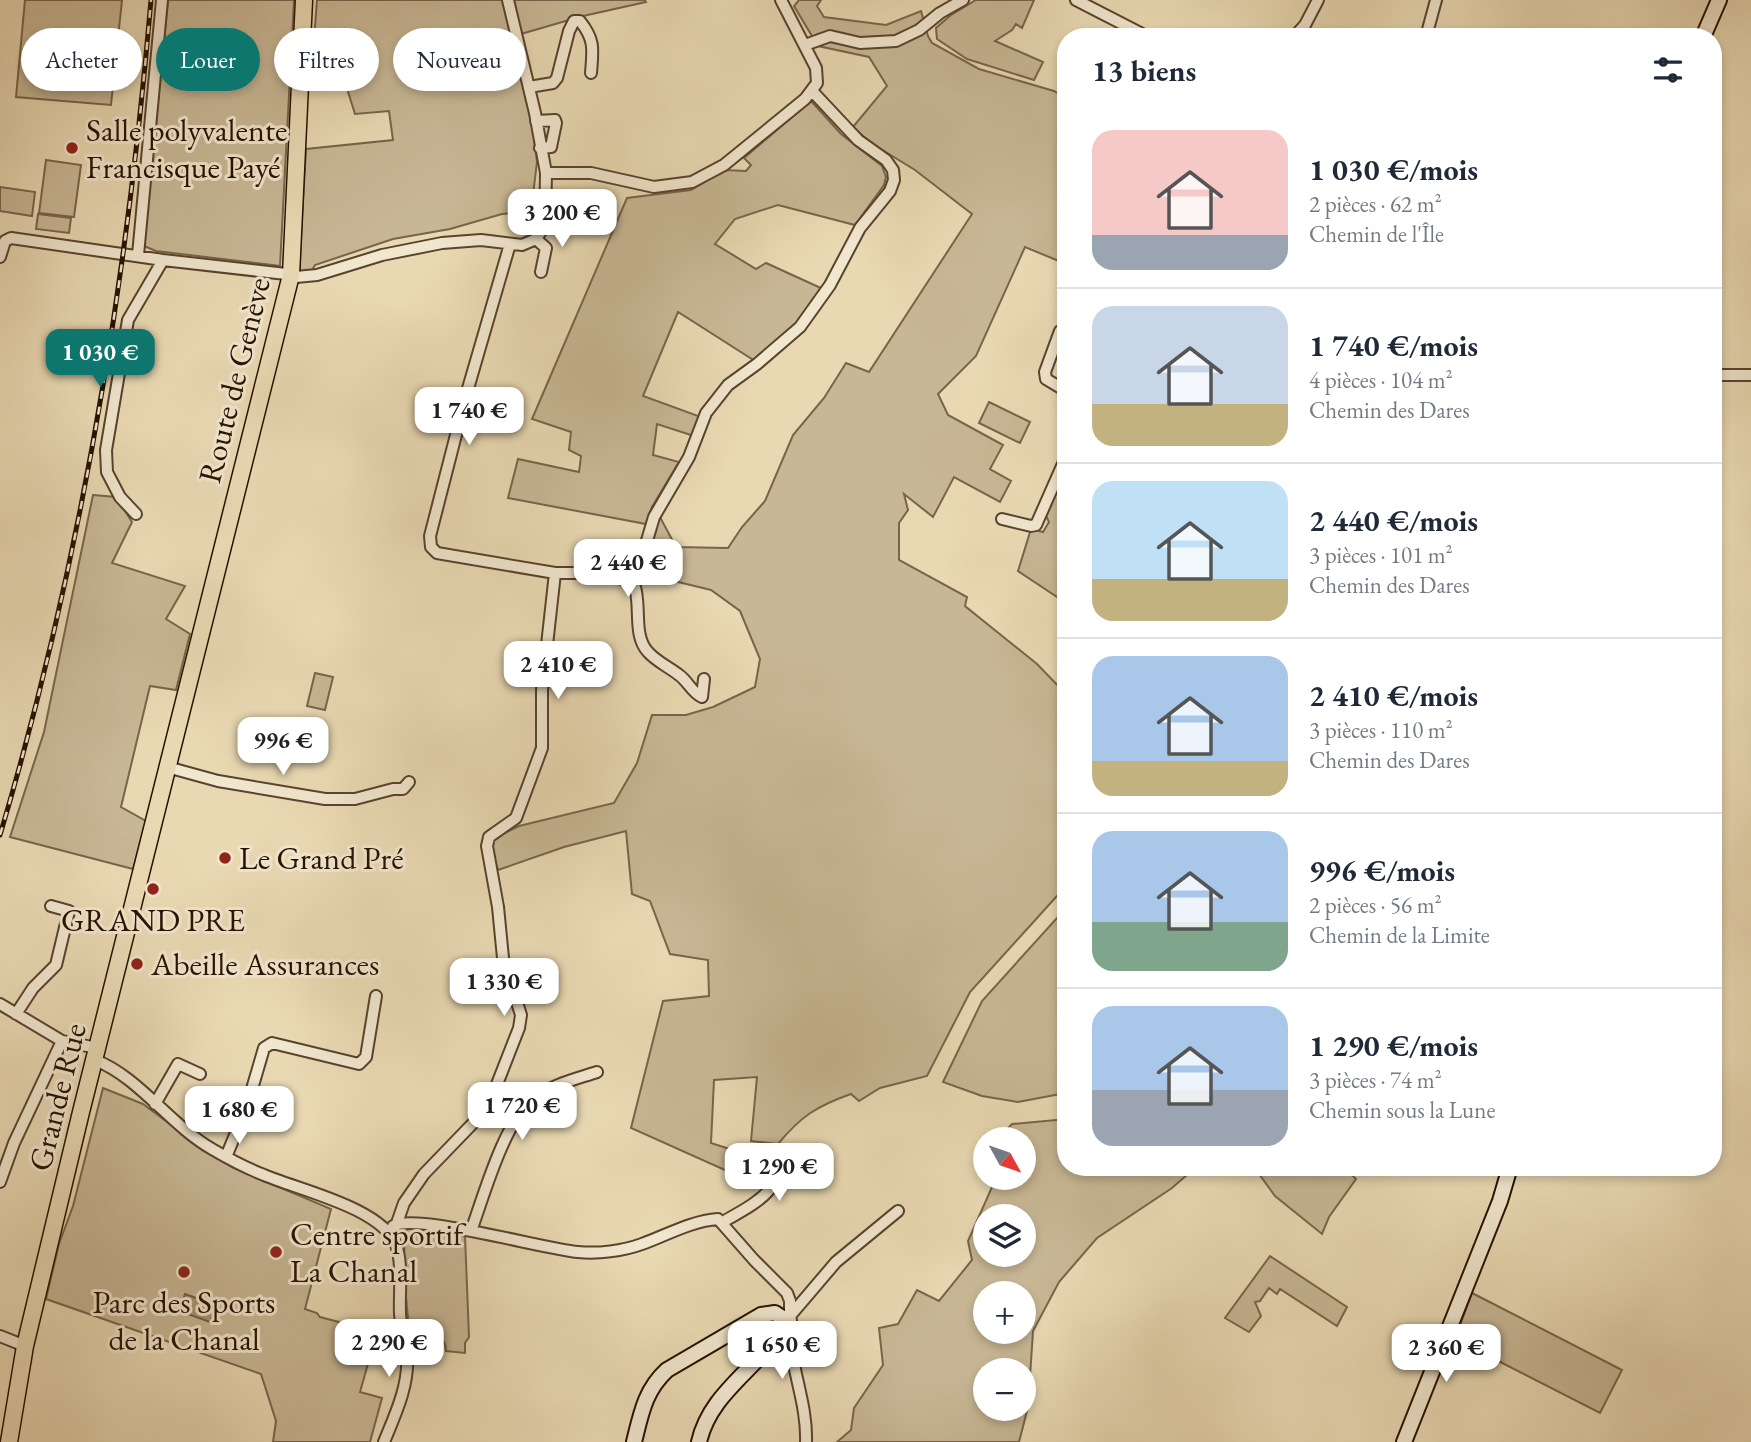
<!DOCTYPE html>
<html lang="fr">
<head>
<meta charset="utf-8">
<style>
  body { margin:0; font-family:"EB Garamond",serif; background:#f2f2f3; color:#1f2937; height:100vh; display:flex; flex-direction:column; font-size:26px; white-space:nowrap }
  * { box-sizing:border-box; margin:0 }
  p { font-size:23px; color:#747a83 }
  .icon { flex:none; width:38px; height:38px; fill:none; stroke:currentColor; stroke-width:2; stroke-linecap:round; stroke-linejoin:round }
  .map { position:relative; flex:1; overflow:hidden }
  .sheet { position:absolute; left:1057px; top:28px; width:665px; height:1148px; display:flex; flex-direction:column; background:#fff; border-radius:28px; box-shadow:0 4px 10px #0003 }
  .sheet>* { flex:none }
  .banner { position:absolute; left:21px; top:28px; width:665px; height:63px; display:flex; gap:14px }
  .needle { width:46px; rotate:130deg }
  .buttons { position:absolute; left:973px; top:1127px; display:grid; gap:14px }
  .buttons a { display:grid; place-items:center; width:63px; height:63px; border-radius:50%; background:#fff; box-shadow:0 4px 10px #0003; font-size:35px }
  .price { position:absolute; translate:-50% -60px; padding:0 16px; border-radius:14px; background:#fff; color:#222; font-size:23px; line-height:46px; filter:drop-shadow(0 2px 4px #0008) }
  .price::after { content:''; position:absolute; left:50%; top:42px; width:21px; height:16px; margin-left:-10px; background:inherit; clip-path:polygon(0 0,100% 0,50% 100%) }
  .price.active { background:#0f766e; color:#fff }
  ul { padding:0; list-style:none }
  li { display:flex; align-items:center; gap:21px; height:175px; padding:0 35px }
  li+li { border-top:2px solid #e0e1e3 }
  li span { display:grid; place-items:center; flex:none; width:196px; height:140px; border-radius:21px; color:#555 }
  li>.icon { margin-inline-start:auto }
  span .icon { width:84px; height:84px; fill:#fffc; stroke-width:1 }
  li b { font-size:30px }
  h2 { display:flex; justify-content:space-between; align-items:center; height:84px; padding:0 35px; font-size:30px }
  .chip { padding:0 24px; border-radius:32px; background:#fff; box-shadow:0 4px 10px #0003; font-size:24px; line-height:63px }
  .chip.active { background:#0f766e; color:#fff }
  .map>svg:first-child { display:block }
</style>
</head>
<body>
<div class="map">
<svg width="1751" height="1442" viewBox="0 0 1751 1442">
  <rect width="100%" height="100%" fill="#e9d9b3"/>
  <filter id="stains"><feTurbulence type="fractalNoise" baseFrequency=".00286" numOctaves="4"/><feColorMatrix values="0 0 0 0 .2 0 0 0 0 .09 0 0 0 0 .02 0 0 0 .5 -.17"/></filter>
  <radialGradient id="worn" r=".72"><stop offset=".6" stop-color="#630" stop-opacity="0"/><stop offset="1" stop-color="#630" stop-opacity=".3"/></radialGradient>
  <path fill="#c8b795" stroke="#78644b" stroke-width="2" fill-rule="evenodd" d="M25 0H122L111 105 16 97Z
    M168 0H294L280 266 156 251 144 246Z
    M317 0H503L531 113 537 162 531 211 502 214 450 229 393 239 315 265 311 272H299L306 149 393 140 389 111 355 114 344 79 311 80Z
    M512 0H645L646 2 583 16 521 34Z
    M799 0H821L817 6 824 17 886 25 921 11 928 36 932 43 979 69 1054 91 1066 98V264L1025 247 976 356 938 394 948 415 1003 445 990 469 1011 481 1000 502 954 477 933 517 904 494 908 510 899 523V560L967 597 965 606 1037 664 1063 691 1066 689V886L970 992 927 1076 880 1088 859 1101 851 1094C817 1106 801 1116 778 1144L751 1141 757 1077 714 1080 711 1143 745 1154 773 1155V1170L727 1171 631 1128 663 1001 709 996 708 960 670 954 650 901 632 894 626 831 564 847 498 870 489 841 519 826 614 803 637 763 652 715H686L713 707 755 687 760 659 740 611 711 590 670 580H641L652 537 660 517 676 547 728 548 742 527 765 501 793 435 824 398 846 363 869 372 972 214 915 170 871 143 853 127 887 86 869 57 818 46 794 6Z
    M976 0H1034L1022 28 1016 24 1012 30 995 41 1043 62 1034 80 967 59 937 39 936 28 951 15Z
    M811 101 841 134 882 166 886 177 884 185 855 225 778 205 735 219 715 244 756 269 766 263 823 289 795 326 755 361 678 312 643 396 701 417 694 436 657 424 653 455 679 462 652 507 646 524 508 498 518 459 579 472 581 456 569 450 571 432 532 419 627 198 691 190 724 170 746 171 751 165 744 158Z
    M46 160 81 165 74 217 39 213Z
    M0 187 35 192 32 216 0 211Z
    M38 214 71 218 69 233 36 229Z
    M989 402 1030 422 1020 443 979 423Z
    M1060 476 1066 479V603L1018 571 1031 529 1043 532 1049 522 1044 512Z
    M93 495 116 497 132 522 112 563 185 586 166 619 190 634 176 690 150 686 121 807 146 821 133 869 10 837 44 732Z
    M315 673 333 677 325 710 307 706Z
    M1066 908V1093L1018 1102 982 1096 943 1082 982 1001Z
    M103 1088 143 1104 198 1145 232 1167 331 1209 305 1309 317 1313 320 1317 377 1332 360 1392 382 1398 370 1442H273L276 1421 261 1374 46 1299 59 1244 73 1206Z
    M1066 1119V1167H1196L1172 1188 1097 1238 1059 1282 1033 1331 1028 1407 1019 1442H837L851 1430 854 1408 883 1365 879 1328 898 1324 917 1290 939 1301 972 1260 968 1241 996 1178H1024V1139H998L1012 1124ZM985 1216H1024V1255H985ZM985 1293H1024V1332H985ZM985 1370H1024V1409H985Z
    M1260 1167H1344L1356 1179 1329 1217 1322 1234 1275 1196 1259 1174Z
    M408 1228 465 1236 469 1337 465 1343V1353L446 1351 445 1344 439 1335 424 1333 418 1345 412 1346C408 1323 399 1247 408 1228Z
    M1270 1256 1347 1307 1337 1326 1280 1289 1277 1294 1269 1288 1260 1301 1255 1302 1261 1316 1249 1332 1225 1318Z
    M1472 1293 1622 1370 1600 1413 1455 1339Z"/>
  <path fill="#a79576" stroke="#746047" stroke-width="2" d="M185 1294 216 1305 210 1322 179 1311Z"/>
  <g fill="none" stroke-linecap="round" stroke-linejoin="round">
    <defs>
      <path id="street" d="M1076 0 1148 37
        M1294 37 1305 25 1318 0
        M1426 37 1436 0
        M805 45 830 36 860 43 896 41 919 30 940 13 963 0
        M529 87 553 83 557 78 569 31 574 21H580C595 40 593 49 591 73
        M536 121 555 120 556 123 551 147 540 148
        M546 173H591L654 187 692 182 724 165 805 99 817 83 816 68 781 0
        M536 239 546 248 541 272
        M510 244 467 392 430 536 431 547 437 553 555 573H608L634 584 654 517 689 457 706 413 728 385 757 364 800 327 830 285 860 228 890 191 894 180 893 170 886 160 858 140 813 92
        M138 255 162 0
        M0 257 5 241 11 238 163 260 286 274 296 277 317 275 382 255 442 243 481 240 522 245 536 239 545 225 546 173 535 113 508 0
        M1060 331 1045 372 1046 379 1066 391
        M1713 375H1751
        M136 514 120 497 107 472 106 450 128 320 163 260
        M1002 519 1031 526 1036 525 1066 457
        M634 584C642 604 632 635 648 652 657 662 669 667 679 675 688 681 692 693 702 697L704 679
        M167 767 218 781 325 799H355L393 789H403L409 782
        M0 1004 62 1041 97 1048
        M16 1014 33 988 56 965 69 911 51 906
        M95 1060C139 1077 169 1124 212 1149 229 1159 246 1168 264 1175 299 1190 382 1208 396 1245 403 1263 399 1294 400 1314 401 1328 406 1342 407 1356 409 1386 395 1415 384 1442
        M155 1104 178 1064 200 1074
        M226 1157 247 1106 264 1048 272 1043 359 1064 366 1057 376 996
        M0 1182 14 1143 62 1041
        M723 1222C755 1203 783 1192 781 1150
        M397 1223 404 1203 424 1174 479 1117 490 1102 519 1028 521 1015 503 958 498 907 487 846 489 837 516 818 542 748V690L555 573
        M393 1226C416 1213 544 1249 578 1252 598 1254 623 1251 642 1244 667 1235 691 1221 718 1219L754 1260 787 1293 790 1301V1316L782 1323
        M471 1231C484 1195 504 1123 532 1100 550 1085 576 1079 597 1072
        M0 1336 25 1346
        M806 1442C807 1411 797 1384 792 1354 789 1341 794 1329 790 1316L836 1262 898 1211"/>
      <path id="secondary" d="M1703 37 1719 0
        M634 1442C641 1414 645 1390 667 1370L761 1315 775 1313 781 1317V1330C756 1370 710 1393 699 1442
        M1404 1442 1500 1201 1510 1167"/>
      <path id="primary" d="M9 1442 25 1346 81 1112 291 275 304 0"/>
    </defs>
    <use href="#street" stroke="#58432e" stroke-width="14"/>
    <use href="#secondary" stroke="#271101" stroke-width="18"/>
    <use href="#primary" stroke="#271101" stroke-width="19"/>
    <use href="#street" stroke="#f1e6ce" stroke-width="10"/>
    <use href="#secondary" stroke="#f1e6ce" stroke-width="14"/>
    <use href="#primary" stroke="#e9d9b3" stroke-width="16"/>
    <defs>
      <path id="rail" d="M0 835C81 563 127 283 151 0"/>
    </defs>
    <use href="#rail" stroke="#271101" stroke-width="5"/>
    <use href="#rail" stroke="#f1e6ce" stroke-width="2.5" stroke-dasharray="8" stroke-linecap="butt"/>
  </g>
  <g fill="#8f2418" stroke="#f1e6ce" stroke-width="2.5">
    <circle cx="72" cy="148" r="7"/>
    <circle cx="225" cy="858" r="7"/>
    <circle cx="153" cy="889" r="7"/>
    <circle cx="137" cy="964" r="7"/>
    <circle cx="276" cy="1252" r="7"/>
    <circle cx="184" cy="1272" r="7"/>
  </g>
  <g text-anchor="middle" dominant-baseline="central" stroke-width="6" stroke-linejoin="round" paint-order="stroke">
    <g font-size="32" fill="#271101" stroke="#f1e6ce" text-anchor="start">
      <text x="86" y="130">Salle polyvalente<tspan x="86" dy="37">Francisque Payé</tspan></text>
      <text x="239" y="858">Le Grand Pré</text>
      <text x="153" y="920" text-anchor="middle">GRAND PRE</text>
      <text x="151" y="964">Abeille Assurances</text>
      <text x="290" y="1234">Centre sportif<tspan x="290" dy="37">La Chanal</tspan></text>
      <text x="184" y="1302" text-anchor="middle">Parc des Sports<tspan x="184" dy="37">de la Chanal</tspan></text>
    </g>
    <g font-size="32" fill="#271101" stroke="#f1e6ce">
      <text transform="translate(234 380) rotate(-76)">Route de Genève</text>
      <text transform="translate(57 1097) rotate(-76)">Grande Rue</text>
    </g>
  </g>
  <rect width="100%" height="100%" filter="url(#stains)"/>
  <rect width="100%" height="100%" fill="url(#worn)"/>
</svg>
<div class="buttons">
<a><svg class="needle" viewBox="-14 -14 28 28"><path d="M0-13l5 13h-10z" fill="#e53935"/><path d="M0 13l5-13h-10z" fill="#747a83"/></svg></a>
<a><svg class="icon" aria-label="layers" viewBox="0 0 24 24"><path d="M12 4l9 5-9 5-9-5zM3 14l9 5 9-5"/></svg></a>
<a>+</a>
<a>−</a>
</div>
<b class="price" style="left:562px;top:249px">3 200 €</b>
<b class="price active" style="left:100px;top:389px">1 030 €</b>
<b class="price" style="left:469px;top:447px">1 740 €</b>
<b class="price" style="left:628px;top:599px">2 440 €</b>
<b class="price" style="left:558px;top:701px">2 410 €</b>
<b class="price" style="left:283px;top:777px">996 €</b>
<b class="price" style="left:504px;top:1018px">1 330 €</b>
<b class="price" style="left:522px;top:1142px">1 720 €</b>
<b class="price" style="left:239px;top:1146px">1 680 €</b>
<b class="price" style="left:779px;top:1203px">1 290 €</b>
<b class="price" style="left:389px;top:1379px">2 290 €</b>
<b class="price" style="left:782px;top:1381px">1 650 €</b>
<b class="price" style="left:1446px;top:1384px">2 360 €</b>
<div class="banner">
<a class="chip">Acheter</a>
<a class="chip active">Louer</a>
<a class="chip">Filtres</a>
<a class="chip">Nouveau</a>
</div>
<section class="sheet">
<h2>13 biens<svg class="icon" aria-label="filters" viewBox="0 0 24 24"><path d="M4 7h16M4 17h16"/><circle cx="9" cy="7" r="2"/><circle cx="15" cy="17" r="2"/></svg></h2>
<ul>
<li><span style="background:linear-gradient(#f6c9c9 75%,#9aa5b1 0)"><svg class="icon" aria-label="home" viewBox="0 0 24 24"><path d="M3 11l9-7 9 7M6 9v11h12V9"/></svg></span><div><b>1 030 €/mois</b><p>2 pièces · 62 m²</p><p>Chemin de l'Île</p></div></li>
<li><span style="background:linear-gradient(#c9d6e8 70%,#c2b280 0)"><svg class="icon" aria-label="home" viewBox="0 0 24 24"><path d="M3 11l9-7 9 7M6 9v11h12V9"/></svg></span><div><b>1 740 €/mois</b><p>4 pièces · 104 m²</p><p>Chemin des Dares</p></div></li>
<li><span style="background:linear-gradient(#bfe0f5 70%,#c2b280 0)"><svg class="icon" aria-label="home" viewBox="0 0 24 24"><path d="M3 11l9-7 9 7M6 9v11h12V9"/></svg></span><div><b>2 440 €/mois</b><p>3 pièces · 101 m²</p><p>Chemin des Dares</p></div></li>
<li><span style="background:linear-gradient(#a9c7e8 75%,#c2b280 0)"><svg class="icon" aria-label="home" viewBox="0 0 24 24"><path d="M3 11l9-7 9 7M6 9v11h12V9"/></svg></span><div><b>2 410 €/mois</b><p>3 pièces · 110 m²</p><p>Chemin des Dares</p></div></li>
<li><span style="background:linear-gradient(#a9c7e8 65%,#7fa58c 0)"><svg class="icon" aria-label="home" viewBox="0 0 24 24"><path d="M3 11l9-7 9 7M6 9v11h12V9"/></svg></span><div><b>996 €/mois</b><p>2 pièces · 56 m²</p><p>Chemin de la Limite</p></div></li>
<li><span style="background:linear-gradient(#a9c7e8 60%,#9aa5b1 0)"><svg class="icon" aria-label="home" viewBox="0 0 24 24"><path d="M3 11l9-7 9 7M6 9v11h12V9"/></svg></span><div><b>1 290 €/mois</b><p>3 pièces · 74 m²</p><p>Chemin sous la Lune</p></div></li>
</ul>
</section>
</div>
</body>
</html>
